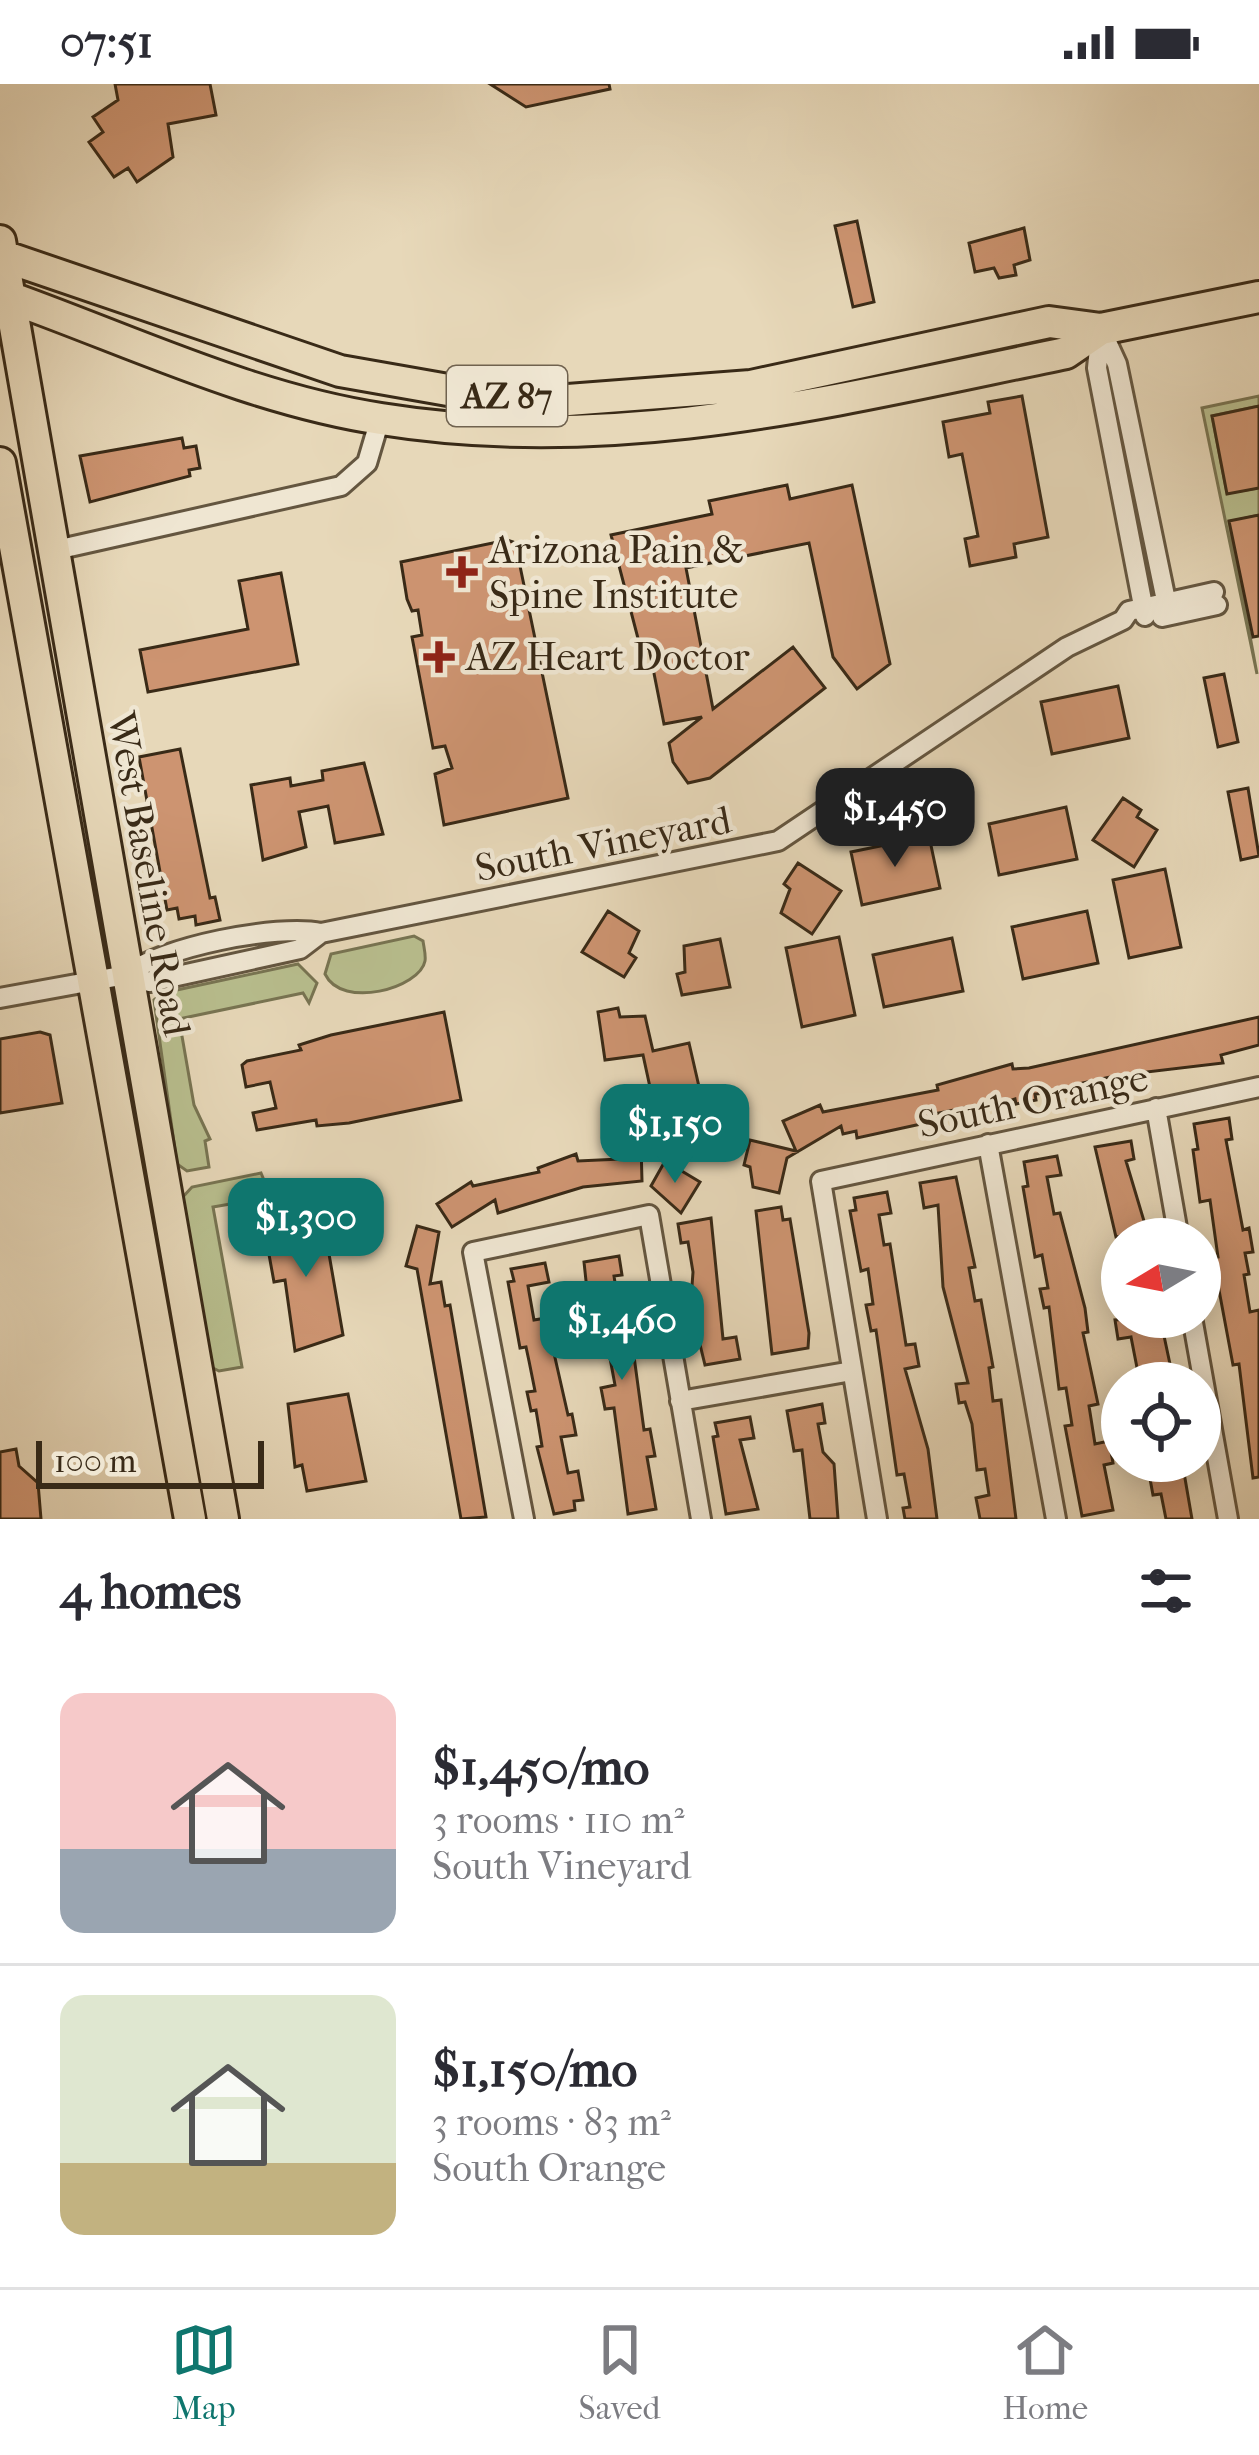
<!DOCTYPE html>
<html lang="en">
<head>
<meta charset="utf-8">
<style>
  body { margin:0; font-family:"IM FELL French Canon",serif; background:#f2f2f3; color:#2b2b33; height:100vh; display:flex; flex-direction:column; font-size:45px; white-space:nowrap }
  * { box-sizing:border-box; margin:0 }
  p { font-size:39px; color:#7c7c81 }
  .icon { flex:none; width:66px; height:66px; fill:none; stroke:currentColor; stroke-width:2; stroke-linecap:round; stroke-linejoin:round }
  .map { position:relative; height:1435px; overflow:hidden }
  .sheet { display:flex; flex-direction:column; background:#fff; flex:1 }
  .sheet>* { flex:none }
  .needle { width:78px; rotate:260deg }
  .tools { position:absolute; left:1101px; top:1134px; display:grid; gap:24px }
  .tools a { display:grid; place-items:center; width:120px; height:120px; border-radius:50%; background:#fff; box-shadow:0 6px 30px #0003; font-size:60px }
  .scale { position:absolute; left:36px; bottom:30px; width:228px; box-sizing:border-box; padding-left:12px; border:6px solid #392a17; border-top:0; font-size:33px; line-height:42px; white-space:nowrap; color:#392a17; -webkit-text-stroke:9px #efe6d2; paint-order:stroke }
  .price { position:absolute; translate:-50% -102px; padding:0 27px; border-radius:24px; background:#0f766e; color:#fff; font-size:39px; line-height:78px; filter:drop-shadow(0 3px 6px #0008) }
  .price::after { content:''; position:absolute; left:50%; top:72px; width:36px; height:27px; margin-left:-18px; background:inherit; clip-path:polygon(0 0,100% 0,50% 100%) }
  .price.selected { background:#222; color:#fff }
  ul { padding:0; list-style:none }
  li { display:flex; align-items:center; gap:36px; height:300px; padding:0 60px }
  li+li { border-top:3px solid #e1e1e2 }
  li span { display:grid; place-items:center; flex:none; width:336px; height:240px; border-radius:24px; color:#555 }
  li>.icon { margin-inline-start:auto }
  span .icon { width:144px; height:144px; fill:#fffc; stroke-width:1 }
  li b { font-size:51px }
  h2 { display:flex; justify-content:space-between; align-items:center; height:144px; padding:0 60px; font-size:51px }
  .status { display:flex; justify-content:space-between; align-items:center; height:84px; padding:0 60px; background:#fff; direction:ltr }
  .status svg { height:33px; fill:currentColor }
  .dock { display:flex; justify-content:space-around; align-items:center; height:168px; border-top:3px solid #e1e1e2; background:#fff; font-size:33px; color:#7c7c81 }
  .dock a { display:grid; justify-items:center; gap:6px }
  .dock .selected { color:#0f766e }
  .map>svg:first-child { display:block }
</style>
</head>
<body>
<div class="status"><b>07:51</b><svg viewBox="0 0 49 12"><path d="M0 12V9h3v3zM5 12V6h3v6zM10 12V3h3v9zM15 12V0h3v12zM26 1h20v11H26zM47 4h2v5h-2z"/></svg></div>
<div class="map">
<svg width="1259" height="1435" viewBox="0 0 1259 1435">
  <rect width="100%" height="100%" fill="#e7d8b9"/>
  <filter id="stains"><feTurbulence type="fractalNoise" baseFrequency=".00167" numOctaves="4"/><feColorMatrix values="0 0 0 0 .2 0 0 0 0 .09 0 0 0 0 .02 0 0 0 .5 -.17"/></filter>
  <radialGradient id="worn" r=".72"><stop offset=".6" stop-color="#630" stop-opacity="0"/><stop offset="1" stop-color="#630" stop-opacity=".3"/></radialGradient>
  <path fill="#b8be8e" stroke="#787452" stroke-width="3" d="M1259 312V322L1212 332 1227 409 1259 404V431L1229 438 1257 590 1202 324Z
    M414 852 423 857C424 864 426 871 425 877 420 904 342 926 325 890L331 870Z
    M298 880 317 899 309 919 303 909 179 935 194 1021 210 1055 205 1057 209 1083 187 1087 177 1080 154 916 163 909Z
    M261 1089 271 1113 213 1123 242 1283 219 1287 209 1282 181 1115 192 1103Z"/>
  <path fill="#cd9471" stroke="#392a17" stroke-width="3" d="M115 0H210L216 31 168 40 173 73 137 98 128 84 114 93 89 58 103 48 93 33 118 16Z
    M490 0H609L610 5 526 23Z
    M857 137 874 218 853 223 835 142Z
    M1024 144 1030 176 1014 181 1016 191 999 194 994 184 975 188 969 159Z
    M1022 312 1048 453 1014 460 1016 473 970 482 965 455 978 452 962 370 949 373 943 338 990 329 988 318Z
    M1259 322V404L1227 410 1212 332Z
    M182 354 184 364 196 362 200 384 189 386 190 392 90 418 80 372Z
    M787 401 790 415 852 401 890 580 857 605 833 573 809 459 686 484 713 625 793 563 825 604 710 694 688 699 673 678 669 659 702 633 664 640 649 564 641 566 611 451 712 430 709 417Z
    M1259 431V552L1253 553 1229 437Z
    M507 456 513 458 520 482 568 714 444 741 435 690 452 684 445 662 433 664 412 553 422 551 418 526 412 527 407 515 401 478Z
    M281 489 298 580 148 608 140 566 248 545 239 497Z
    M1224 590 1238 658 1218 663 1204 594Z
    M1118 602 1129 654 1052 670 1041 618Z
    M180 665 210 814 215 813 220 836 196 841 195 832 179 835 177 824 167 826 139 673Z
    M364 679 383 750 335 759 328 722 299 728 306 763 263 776 251 701 290 694 291 702 323 696 322 687Z
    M1248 704 1259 772 1241 776 1228 708Z
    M1123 714 1141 726 1137 733 1157 746 1134 783 1093 756Z
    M1066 723 1077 775 999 791 989 740Z
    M929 752 940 804 862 821 851 768Z
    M798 779 841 807 812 850 781 829 790 805 784 800Z
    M1165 785 1181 863 1129 874 1113 796Z
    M608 827 639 847 629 869 636 874 624 893 582 868Z
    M1087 827 1098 879 1023 895 1012 843Z
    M839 853 855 931 802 943 786 864Z
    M952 854 963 907 884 923 873 871Z
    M720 855 730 903 682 911 677 890 685 888 684 862Z
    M618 924 620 933 645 932 653 967 689 959 700 1007 653 1017 643 971 605 976 598 928Z
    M444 928 461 1016 349 1039 317 1042 316 1036 257 1046 253 1029 276 1024 270 998 246 1003 242 981 247 977 301 966 299 961 331 951Z
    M1259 933V961L1221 971 1223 979 1138 989 1139 995 1120 999 1119 991 1083 999 1084 1006 1035 1010 1036 1016 1016 1020 1015 1015 965 1031 964 1024 929 1031 930 1038 857 1054 856 1047 843 1050 841 1042 787 1074 779 1109 753 1103 750 1083 744 1081 750 1056 796 1067 783 1037 820 1021 823 1028 938 1006 937 1001 1012 980 1013 985 1029 984Z
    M40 948 50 951 62 1019 0 1029V955Z
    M1229 1034 1232 1055 1226 1056 1243 1146 1249 1144 1253 1168 1245 1169 1249 1190 1244 1191 1250 1228 1259 1226V1393L1253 1394 1239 1280 1233 1281 1213 1174 1218 1173 1210 1116 1200 1118 1193 1066 1198 1065 1194 1040Z
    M1131 1057 1134 1075 1126 1077 1147 1147 1116 1153 1095 1063Z
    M641 1061 642 1097 583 1103 498 1129 495 1116 452 1143 437 1120 471 1098 473 1102 539 1088 538 1084 576 1070 578 1077 620 1075V1062Z
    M1057 1072 1061 1091 1047 1093 1054 1130 1060 1129 1085 1224 1088 1248 1083 1249 1098 1320 1089 1322 1095 1360 1109 1357 1113 1379 1104 1381 1113 1426 1082 1432 1065 1342 1072 1341 1066 1304 1059 1305 1049 1223 1044 1224 1040 1205 1048 1204 1042 1171 1035 1173 1023 1103 1028 1102 1024 1078Z
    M665 1077 700 1098 681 1129 651 1102Z
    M956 1093 975 1183 969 1184 975 1217 981 1216 993 1283 989 1284 993 1317 1001 1316 1016 1435H980L976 1414 989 1411 985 1385 977 1386 972 1340 965 1318 959 1319 956 1300 968 1299 943 1203 938 1121 924 1124 920 1099Z
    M887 1108 891 1129 879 1131 884 1161 890 1160 906 1261 915 1260 919 1282 905 1285 928 1365 937 1435H905L903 1424 910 1423 904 1390 897 1391 876 1246 871 1247 866 1221 873 1220 868 1185 861 1187 850 1127 856 1126 854 1114Z
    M781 1123 783 1136 790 1135 809 1249 808 1264 772 1270 756 1127Z
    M314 1134 324 1141 343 1251 295 1267 285 1196 274 1198 264 1143Z
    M711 1134 723 1255 736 1253 740 1275 705 1281 686 1203 692 1202 693 1188 688 1158 681 1159 678 1140Z
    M417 1142 439 1148 430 1200 441 1198 445 1222 450 1221 486 1433 461 1435 417 1185 406 1182Z
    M619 1172 622 1191 614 1192 618 1218 623 1229 628 1228 644 1346 650 1345 655 1372 647 1373 656 1425 628 1430 614 1324 605 1325 601 1304 615 1301 604 1242 591 1244 584 1178Z
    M545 1179 549 1198 528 1202 534 1236 546 1234 568 1331 572 1330 576 1351 561 1353 568 1389 578 1387 583 1416 574 1417 575 1426 554 1430 537 1363 542 1362 536 1326 531 1327 527 1308 535 1307 529 1277 526 1263 520 1264 508 1198 514 1197 511 1185Z
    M1160 1233 1174 1299H1140L1131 1253 1118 1255 1115 1236Z
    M348 1310 366 1397 307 1407 302 1381 295 1383 288 1320Z
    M822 1320 825 1339 818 1340 823 1368 834 1380 838 1435H810L802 1366 794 1367 787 1327Z
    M750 1333 754 1354 740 1356 758 1425 726 1430 713 1353 718 1352 715 1339Z
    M16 1365 19 1382 38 1399 41 1435H0V1368Z
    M1160 1377H1182L1192 1435H1166L1161 1410 1153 1411 1148 1384 1161 1382Z"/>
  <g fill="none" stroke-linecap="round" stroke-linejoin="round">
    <defs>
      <path id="street" d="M1101 245 1097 284 1145 532
        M1101 245 1117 280 1169 531
        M56 466 341 402 367 379 380 335
        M1162 533 1217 521
        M126 891C161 863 277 840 321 849L778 757 1067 563 1123 536 1129 527 1214 508
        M0 914 126 891 150 898 300 865 321 849
        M1156 1024 1179 1155
        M988 1060 1056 1435
        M1192 1233 1228 1435
        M680 1317 852 1287
        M524 1435 473 1168 649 1131 701 1435
        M877 1435 821 1097 1259 1003"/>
      <path id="primary" d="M0 157 223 1435
        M0 171 340 287 465 309 568 316 751 302 1049 238 1101 245 1259 213
        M0 210C125 254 249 315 381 335 617 373 836 316 1066 269L1101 245
        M0 379 190 1435"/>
    </defs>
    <use href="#street" stroke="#645640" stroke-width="24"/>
    <use href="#primary" stroke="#392a17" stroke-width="36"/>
    <use href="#street" stroke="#efe6d2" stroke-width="18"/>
    <use href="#primary" stroke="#e7d8b9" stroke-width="30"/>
  </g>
  <g fill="#8f2418" stroke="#efe6d2" stroke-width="4.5">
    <path d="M456 470h12v12h12v12h-12v12h-12v-12h-12v-12h12z"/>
    <path d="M433 555h12v12h12v12h-12v12h-12v-12h-12v-12h12z"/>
  </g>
  <g text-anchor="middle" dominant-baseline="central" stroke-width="9" stroke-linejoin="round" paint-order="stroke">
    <rect fill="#efe6d2" stroke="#70624f" stroke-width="3" x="447" y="282" width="120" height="60" rx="9"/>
    <g font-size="36" font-weight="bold" fill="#392a17">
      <text x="507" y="312">AZ 87</text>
    </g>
    <g font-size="39" fill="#392a17" stroke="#efe6d2" text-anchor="start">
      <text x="489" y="466">Arizona Pain &amp;<tspan x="489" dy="45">Spine Institute</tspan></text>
      <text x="466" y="573">AZ Heart Doctor</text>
    </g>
    <g font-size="39" fill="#392a17" stroke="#efe6d2">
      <text transform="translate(603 760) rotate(-11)">South Vineyard</text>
      <text transform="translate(149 790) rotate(80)">West Baseline Road</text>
      <text transform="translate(1033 1017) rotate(-12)">South Orange</text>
    </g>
  </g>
  <rect width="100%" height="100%" filter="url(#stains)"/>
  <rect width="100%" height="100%" fill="url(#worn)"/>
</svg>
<div class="tools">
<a><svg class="needle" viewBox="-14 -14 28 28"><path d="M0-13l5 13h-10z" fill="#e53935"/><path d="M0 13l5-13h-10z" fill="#7c7c81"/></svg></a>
<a><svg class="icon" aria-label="locate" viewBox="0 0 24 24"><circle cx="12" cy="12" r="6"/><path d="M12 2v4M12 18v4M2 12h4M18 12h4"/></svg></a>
</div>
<div class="scale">100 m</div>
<b class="price selected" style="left:895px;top:786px">$1,450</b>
<b class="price" style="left:675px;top:1102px">$1,150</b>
<b class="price" style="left:306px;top:1196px">$1,300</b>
<b class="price" style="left:622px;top:1299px">$1,460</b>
</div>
<section class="sheet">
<h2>4 homes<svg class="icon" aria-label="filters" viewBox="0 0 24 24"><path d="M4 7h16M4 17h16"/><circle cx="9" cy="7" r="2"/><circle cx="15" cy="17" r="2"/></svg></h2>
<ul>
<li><span style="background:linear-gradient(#f6c9c9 65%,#9aa5b1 0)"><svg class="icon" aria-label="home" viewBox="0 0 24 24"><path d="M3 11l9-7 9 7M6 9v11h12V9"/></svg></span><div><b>$1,450/mo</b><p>3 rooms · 110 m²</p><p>South Vineyard</p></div></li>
<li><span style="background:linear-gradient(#dfe7d0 70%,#c2b280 0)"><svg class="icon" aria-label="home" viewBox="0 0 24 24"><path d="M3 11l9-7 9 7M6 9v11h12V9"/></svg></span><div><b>$1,150/mo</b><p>3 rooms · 83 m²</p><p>South Orange</p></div></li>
</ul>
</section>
<nav class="dock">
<a class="selected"><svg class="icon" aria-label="map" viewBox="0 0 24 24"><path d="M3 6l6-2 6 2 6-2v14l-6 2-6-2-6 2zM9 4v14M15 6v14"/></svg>Map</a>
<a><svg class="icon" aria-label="saved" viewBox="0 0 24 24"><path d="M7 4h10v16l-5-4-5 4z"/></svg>Saved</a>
<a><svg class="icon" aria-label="home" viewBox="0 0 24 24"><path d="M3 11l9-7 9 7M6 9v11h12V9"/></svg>Home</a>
</nav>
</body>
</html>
